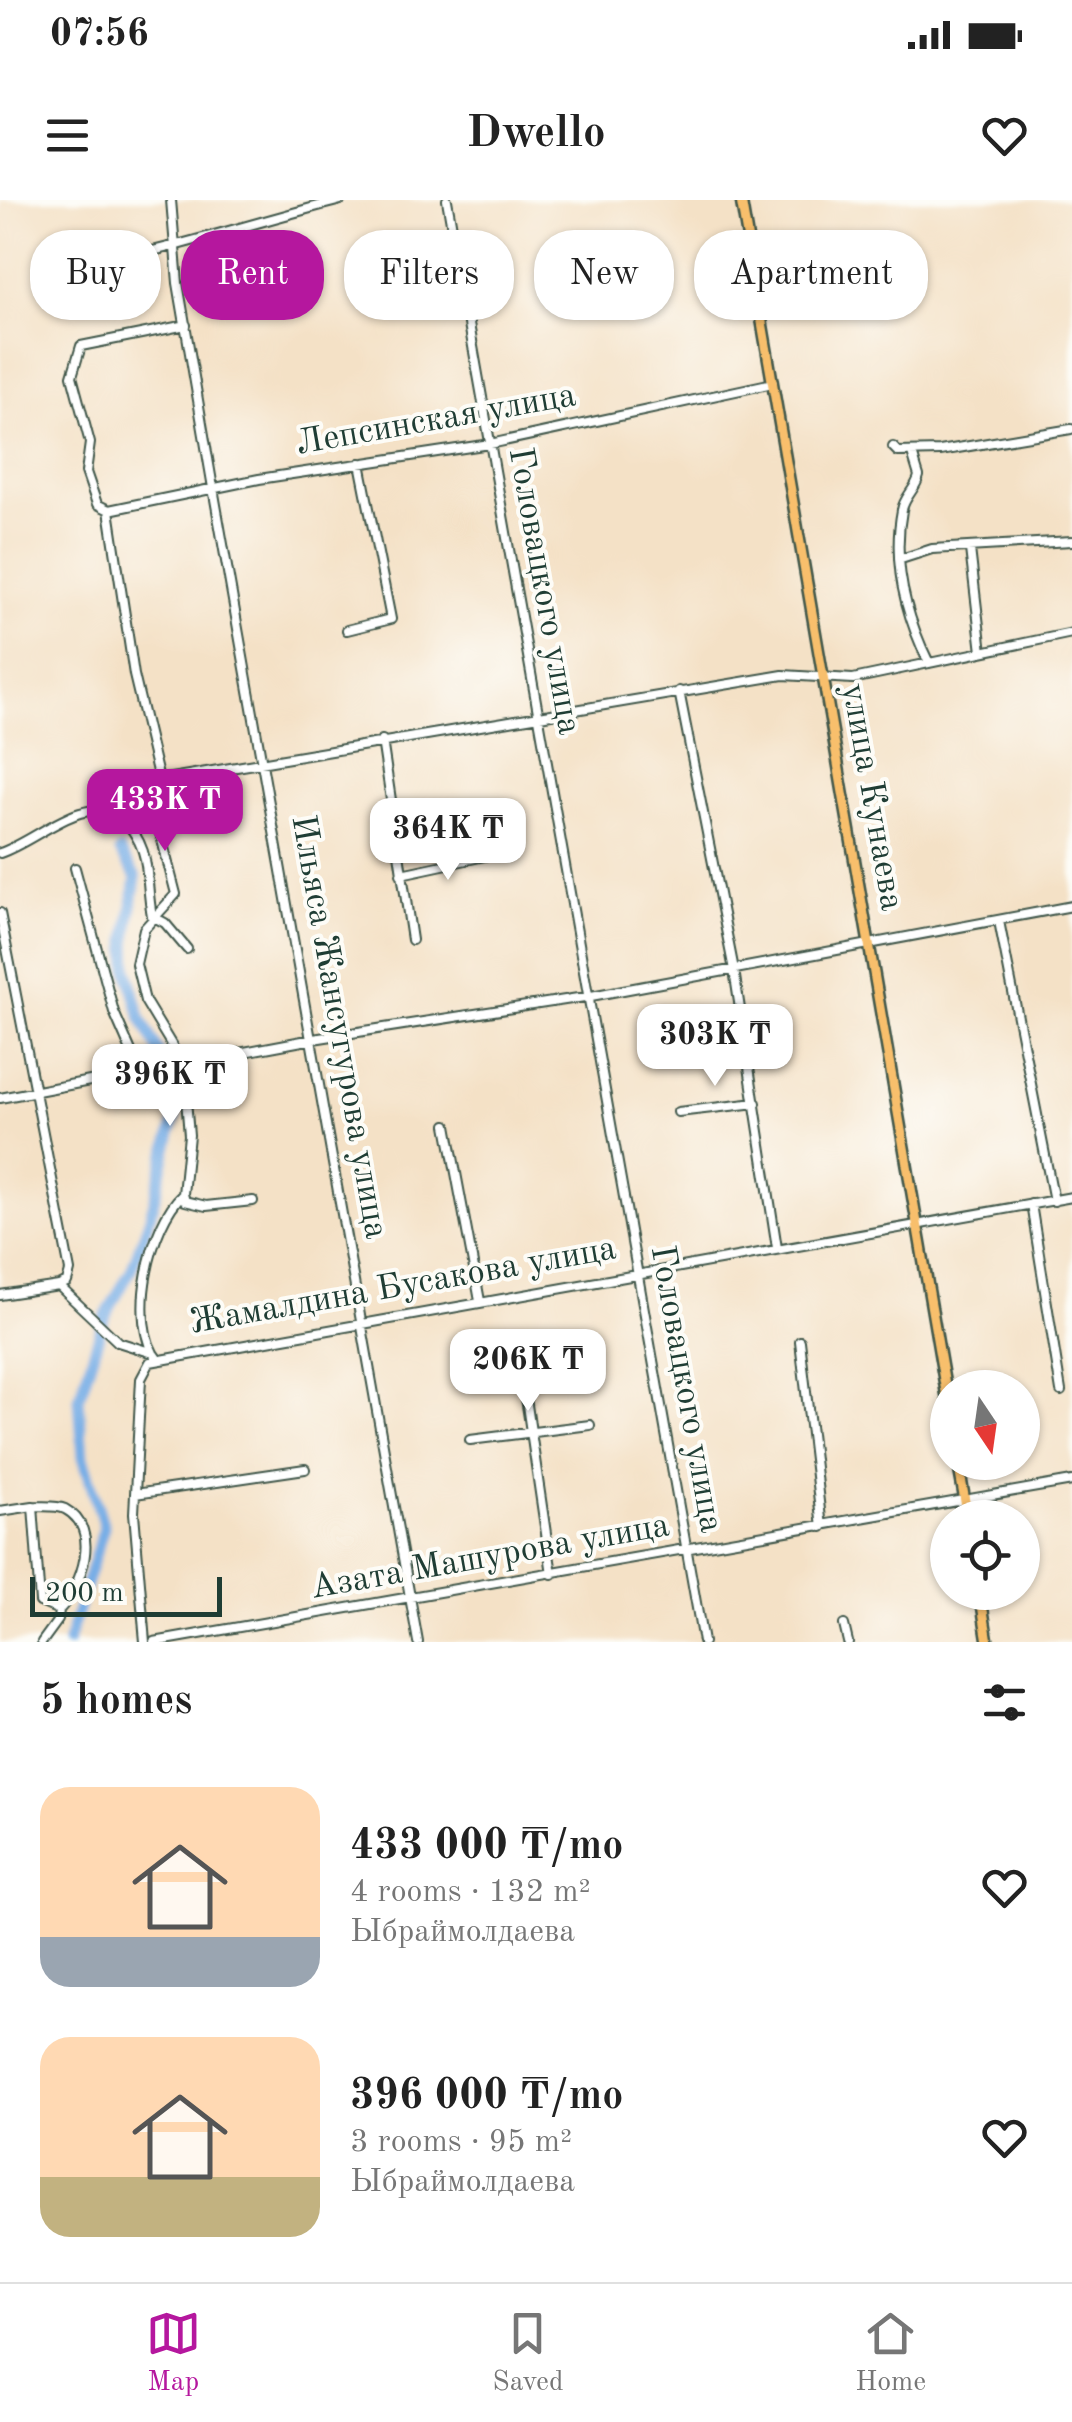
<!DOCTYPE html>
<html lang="en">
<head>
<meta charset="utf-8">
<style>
  body { margin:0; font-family:"Old Standard TT",serif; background:#f6f6f6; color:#222; height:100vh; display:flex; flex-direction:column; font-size:38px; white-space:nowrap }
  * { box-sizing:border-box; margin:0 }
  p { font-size:32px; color:#767676 }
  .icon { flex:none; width:55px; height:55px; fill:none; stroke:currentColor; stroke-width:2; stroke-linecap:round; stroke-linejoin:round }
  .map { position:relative; height:1442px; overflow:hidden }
  .details { display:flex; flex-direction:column; background:#fff; flex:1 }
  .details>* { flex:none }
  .hud { position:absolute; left:30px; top:30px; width:1012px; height:90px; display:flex; gap:20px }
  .needle { width:65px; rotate:167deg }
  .controls { position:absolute; left:930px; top:1170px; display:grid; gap:20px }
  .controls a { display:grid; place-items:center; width:110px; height:110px; border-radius:50%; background:#fff; box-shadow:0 2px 8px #0004; font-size:50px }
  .scale { position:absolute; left:30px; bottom:25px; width:192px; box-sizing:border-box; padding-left:10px; border:5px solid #1f3d34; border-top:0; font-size:28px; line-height:35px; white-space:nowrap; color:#1f3d34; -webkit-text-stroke:8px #fdfcf7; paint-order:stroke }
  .price { position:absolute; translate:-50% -85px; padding:0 22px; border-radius:20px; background:#fff; color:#222; font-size:32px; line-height:65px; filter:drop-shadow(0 2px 5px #0008) }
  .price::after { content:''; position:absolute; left:50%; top:60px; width:30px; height:22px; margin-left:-15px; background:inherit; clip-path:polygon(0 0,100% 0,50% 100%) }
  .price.on { background:#b5179e; color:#fff }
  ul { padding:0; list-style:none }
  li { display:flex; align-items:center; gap:30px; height:250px; padding:0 40px }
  li span { display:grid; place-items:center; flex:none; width:280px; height:200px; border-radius:30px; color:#555 }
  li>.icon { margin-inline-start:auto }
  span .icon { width:120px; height:120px; fill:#fffc; stroke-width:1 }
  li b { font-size:42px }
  h2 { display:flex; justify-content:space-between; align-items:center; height:120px; padding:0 40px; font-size:42px }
  .chip { padding:0 35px; border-radius:40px; background:#fff; box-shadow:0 2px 8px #0004; font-size:35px; line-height:90px }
  .chip.on { background:#b5179e; color:#fff }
  .status { display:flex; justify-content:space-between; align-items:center; height:70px; padding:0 50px; background:#fff; direction:ltr }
  .status svg { height:28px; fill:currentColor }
  header { display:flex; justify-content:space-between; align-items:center; height:130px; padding:0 40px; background:#fff; font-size:45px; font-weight:700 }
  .tabs { display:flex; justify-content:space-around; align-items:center; height:140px; border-top:2px solid #e0e0e0; background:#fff; font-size:28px; color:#767676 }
  .tabs a { display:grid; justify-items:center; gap:5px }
  .tabs .on { color:#b5179e }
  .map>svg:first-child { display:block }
</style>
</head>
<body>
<div class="status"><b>07:56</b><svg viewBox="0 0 49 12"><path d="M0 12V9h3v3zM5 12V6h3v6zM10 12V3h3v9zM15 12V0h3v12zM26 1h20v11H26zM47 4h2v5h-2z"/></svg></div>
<header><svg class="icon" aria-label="menu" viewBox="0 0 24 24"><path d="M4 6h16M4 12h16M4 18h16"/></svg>Dwello<svg class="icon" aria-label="heart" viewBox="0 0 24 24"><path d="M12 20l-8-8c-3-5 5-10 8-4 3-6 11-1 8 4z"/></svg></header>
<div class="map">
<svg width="1072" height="1442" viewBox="0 0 1072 1442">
  <rect width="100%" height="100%" fill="#fdfcf7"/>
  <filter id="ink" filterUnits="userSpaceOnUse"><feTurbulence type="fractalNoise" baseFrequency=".01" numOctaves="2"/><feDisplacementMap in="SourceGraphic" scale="20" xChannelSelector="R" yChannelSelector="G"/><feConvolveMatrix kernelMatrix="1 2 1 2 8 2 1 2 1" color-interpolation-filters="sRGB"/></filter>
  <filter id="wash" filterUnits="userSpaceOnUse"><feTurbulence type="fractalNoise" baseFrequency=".0048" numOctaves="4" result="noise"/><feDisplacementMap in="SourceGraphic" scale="40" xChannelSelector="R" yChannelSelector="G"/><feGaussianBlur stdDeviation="2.25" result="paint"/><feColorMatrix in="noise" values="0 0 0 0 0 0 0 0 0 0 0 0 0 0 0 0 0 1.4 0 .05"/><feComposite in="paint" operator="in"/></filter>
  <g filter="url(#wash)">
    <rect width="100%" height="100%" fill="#f4e1c6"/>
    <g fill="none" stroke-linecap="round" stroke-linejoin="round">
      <path stroke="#78aee6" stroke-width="11" d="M68 1442 104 1327 83 1257 79 1199 104 1119 131 1070 150 1017 176 913 162 858 141 818 128 770 127 740 136 677 120 651"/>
    </g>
  </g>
  <g filter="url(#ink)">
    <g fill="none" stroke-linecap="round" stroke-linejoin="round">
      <defs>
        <path id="minor" d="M171 0 178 83 213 288 418 1442
          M447 0 703 1442
          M99 63C180 47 260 21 341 0
          M186 125 81 146 72 176 90 243 86 272 97 304 109 310 134 475 159 580 783 475 853 479 1072 433
          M893 247 898 252 940 251 1071 229
          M912 253 919 276C916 289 904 297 902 310 892 362 906 416 929 463
          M109 310 259 279 490 244 773 183
          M970 349 982 452
          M901 359 932 349 1072 341
          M347 430 391 419 360 263
          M679 491 734 770 777 1048
          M382 540 412 740
          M121 616C154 652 144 673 152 716L165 723 187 749
          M0 653C37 641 83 593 121 616L137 592 154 579
          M75 668 114 812 141 874
          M401 674 485 656
          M0 713 70 1071 67 1082 59 1086 0 1095
          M999 721 1054 1001
          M0 898 313 839 591 796 1072 706
          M678 912 756 903
          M447 925 480 1101
          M183 994 185 1001 206 1006 253 1001
          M1031 1004 1061 1191
          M59 1086 118 1142 153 1153
          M800 1141 822 1327
          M158 1160C127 1123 150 1024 183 994L189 935 183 864 145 801 136 764 144 729 176 694 150 594 154 579 158 580
          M522 1171 552 1374
          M470 1240 590 1225
          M135 1294 305 1269
          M33 1306C43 1307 56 1305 65 1309 102 1329 82 1386 59 1410
          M0 1311 33 1306 40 1402 59 1410 58 1420 42 1442
          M844 1425 848 1442
          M145 1442 134 1313 141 1179 150 1162 1072 997
          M154 1442 1072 1281"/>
        <path id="major" d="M741 0 948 1203
          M958 1262 968 1318
          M980 1392 988 1442"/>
      </defs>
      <use href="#minor" stroke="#3f564a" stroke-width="12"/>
      <use href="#major" stroke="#3f564a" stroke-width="14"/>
      <use href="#minor" stroke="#fff" stroke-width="8"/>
      <use href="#major" stroke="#f8bf6c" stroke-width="9"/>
    </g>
  </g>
  <g text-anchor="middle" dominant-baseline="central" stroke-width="8" stroke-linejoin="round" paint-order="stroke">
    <g font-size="35" fill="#1f3d34" stroke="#fdfcf7">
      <text transform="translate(436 220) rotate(-10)">Лепсинская улица</text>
      <text transform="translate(544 391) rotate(80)">Головацкого улица</text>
      <text transform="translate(872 597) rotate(80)">улица Кунаева</text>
      <text transform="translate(339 827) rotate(80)">Ильяса Жансугурова улица</text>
      <text transform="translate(403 1086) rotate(-10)">Жамалдина Бусакова улица</text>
      <text transform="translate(686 1189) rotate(80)">Головацкого улица</text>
      <text transform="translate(490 1357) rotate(-10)">Азата Машурова улица</text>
    </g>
  </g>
</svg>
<div class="controls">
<a><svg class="needle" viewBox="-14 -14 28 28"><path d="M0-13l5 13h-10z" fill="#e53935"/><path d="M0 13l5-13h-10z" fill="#767676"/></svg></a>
<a><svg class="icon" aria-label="locate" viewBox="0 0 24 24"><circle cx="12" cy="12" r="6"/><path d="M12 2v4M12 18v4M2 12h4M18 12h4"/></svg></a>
</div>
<div class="scale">200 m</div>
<b class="price on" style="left:165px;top:654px">433K ₸</b>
<b class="price" style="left:448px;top:683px">364K ₸</b>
<b class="price" style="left:715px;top:889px">303K ₸</b>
<b class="price" style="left:170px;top:929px">396K ₸</b>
<b class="price" style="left:528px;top:1214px">206K ₸</b>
<div class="hud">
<a class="chip">Buy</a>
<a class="chip on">Rent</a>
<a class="chip">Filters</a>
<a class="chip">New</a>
<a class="chip">Apartment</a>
</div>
</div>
<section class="details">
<h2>5 homes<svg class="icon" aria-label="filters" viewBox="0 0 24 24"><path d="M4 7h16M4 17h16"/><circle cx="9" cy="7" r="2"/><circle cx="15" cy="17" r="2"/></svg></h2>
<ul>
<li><span style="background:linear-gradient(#ffd9b3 75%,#9aa5b1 0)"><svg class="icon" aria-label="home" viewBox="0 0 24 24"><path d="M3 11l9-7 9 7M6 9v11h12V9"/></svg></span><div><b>433 000 ₸/mo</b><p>4 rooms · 132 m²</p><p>Ыбраймолдаева</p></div><svg class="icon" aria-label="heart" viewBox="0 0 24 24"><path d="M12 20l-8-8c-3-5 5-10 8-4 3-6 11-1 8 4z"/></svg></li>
<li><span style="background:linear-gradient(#ffd9b3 70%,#c2b280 0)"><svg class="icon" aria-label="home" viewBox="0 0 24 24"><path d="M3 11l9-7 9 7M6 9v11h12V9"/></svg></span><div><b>396 000 ₸/mo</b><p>3 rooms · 95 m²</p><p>Ыбраймолдаева</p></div><svg class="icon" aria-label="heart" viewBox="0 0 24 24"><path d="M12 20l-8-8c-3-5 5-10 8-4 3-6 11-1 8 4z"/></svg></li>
</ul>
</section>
<nav class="tabs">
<a class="on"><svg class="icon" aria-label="map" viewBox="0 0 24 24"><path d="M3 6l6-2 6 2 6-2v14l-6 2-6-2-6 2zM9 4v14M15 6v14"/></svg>Map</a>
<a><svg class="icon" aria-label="saved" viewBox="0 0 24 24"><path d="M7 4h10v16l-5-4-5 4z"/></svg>Saved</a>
<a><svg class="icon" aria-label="home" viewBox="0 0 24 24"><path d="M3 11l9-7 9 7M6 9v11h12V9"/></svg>Home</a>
</nav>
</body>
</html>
